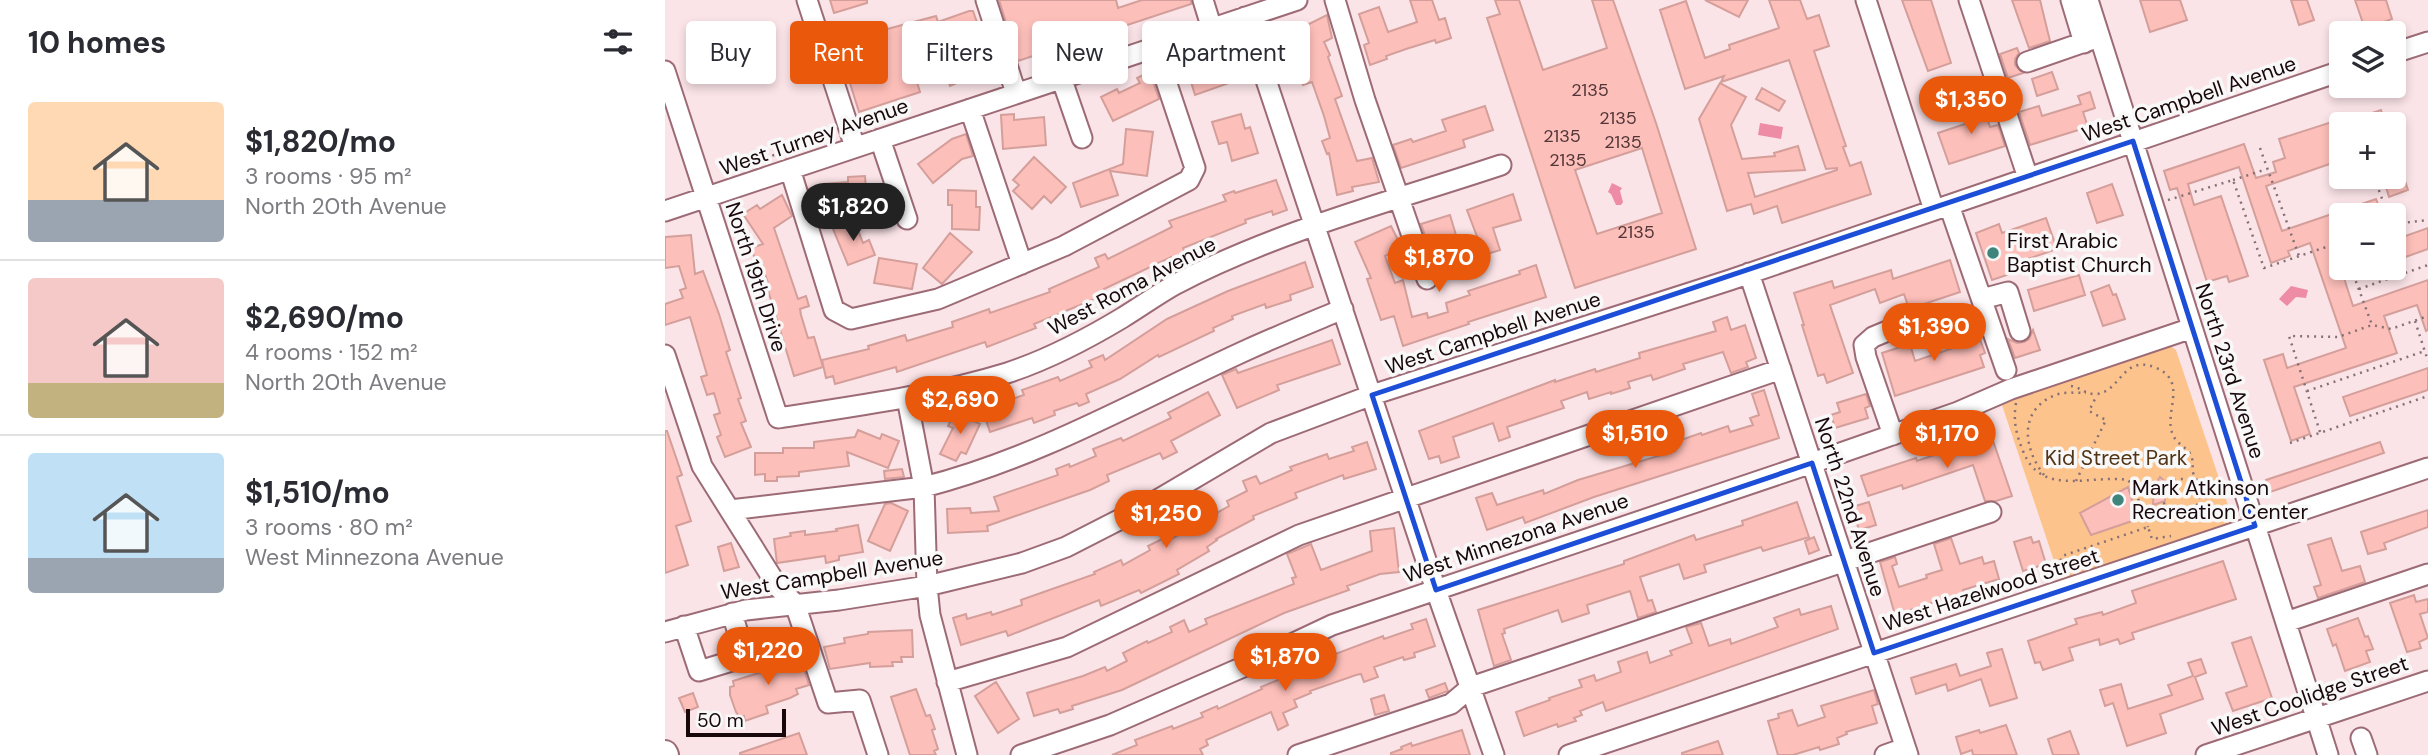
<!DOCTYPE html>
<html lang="en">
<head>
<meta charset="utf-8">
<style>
  body { margin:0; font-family:"DM Sans",sans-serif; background:#f7f7f7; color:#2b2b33; height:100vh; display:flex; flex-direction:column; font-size:26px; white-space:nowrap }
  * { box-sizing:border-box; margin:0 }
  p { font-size:23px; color:#7c7c81 }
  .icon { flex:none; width:38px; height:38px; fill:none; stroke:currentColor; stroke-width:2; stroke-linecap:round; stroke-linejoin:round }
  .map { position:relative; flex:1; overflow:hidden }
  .side { display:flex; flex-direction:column; background:#fff; width:665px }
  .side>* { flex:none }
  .top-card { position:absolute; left:21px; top:21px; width:665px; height:63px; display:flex; gap:14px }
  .tools { position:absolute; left:1664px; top:21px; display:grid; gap:14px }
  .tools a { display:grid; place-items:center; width:77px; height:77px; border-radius:7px; background:#fff; box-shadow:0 4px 10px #0003; font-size:35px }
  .scale { position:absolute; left:21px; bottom:18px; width:100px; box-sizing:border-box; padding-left:7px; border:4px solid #18070b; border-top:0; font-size:19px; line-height:24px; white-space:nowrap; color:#18070b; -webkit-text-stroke:5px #f8f8f8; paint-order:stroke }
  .price { position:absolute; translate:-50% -60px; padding:0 16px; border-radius:24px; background:#ea580c; color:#fff; font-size:23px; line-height:46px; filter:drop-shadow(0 2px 4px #0008) }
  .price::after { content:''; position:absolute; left:50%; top:42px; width:21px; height:16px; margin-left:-10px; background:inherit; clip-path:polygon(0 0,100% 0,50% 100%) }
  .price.active { background:#222; color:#fff }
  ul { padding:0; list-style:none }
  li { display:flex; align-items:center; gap:21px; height:175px; padding:0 28px }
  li+li { border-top:2px solid #e1e1e2 }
  li span { display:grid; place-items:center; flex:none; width:196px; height:140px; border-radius:7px; color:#555 }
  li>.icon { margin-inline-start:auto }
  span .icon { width:84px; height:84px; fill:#fffc; stroke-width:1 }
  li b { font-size:30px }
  h2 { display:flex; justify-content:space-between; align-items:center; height:84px; padding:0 28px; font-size:30px }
  .tag { padding:0 24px; border-radius:7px; background:#fff; box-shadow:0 4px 10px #0003; font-size:24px; line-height:63px }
  .tag.active { background:#ea580c; color:#fff }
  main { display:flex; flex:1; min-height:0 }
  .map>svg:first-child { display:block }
</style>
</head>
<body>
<main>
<section class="side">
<h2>10 homes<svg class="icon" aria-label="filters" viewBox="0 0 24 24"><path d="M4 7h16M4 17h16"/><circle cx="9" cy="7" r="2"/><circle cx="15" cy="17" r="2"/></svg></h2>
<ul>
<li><span style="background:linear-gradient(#ffd9b3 70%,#9aa5b1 0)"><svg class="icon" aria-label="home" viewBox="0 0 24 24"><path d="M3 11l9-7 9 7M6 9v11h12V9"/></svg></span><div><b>$1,820/mo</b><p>3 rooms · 95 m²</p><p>North 20th Avenue</p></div></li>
<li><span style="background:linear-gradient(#f6c9c9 75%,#c2b280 0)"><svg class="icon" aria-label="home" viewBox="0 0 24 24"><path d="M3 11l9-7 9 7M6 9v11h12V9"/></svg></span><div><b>$2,690/mo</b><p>4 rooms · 152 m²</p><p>North 20th Avenue</p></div></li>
<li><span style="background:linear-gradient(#bfe0f5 75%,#9aa5b1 0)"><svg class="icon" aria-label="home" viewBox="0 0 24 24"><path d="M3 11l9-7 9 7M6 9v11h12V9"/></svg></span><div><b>$1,510/mo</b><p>3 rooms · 80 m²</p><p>West Minnezona Avenue</p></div></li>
</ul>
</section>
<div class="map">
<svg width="1763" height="755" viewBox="0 0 1763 755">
  <rect width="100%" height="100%" fill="#fbe4e8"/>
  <path fill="#fdc38c" d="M1504 345 1511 350 1569 523 1398 588 1335 399Z"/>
  <path fill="#ed8ca4" d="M1095 123 1118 127 1116 139 1093 135Z
    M947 183 957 188 955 191 958 202 956 205H951L946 194 943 192Z
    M1626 286 1643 290 1641 298 1631 297 1622 306 1614 299Z"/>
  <path fill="#fdbfba" stroke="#d49f9a" stroke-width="2" fill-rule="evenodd" d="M165 0H202V3L169 13Z
    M334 0H451L453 8 477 0H526V4L353 61Z
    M745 0H767L774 20 780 18 786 38 771 43 770 40 741 49 721 56 722 59 705 65 699 45 704 43 694 14 714 7 723 32 752 22Z
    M830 0H854L878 70 942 48 927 0H948L991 123 1031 249 910 288 822 18 835 14ZM977 148 997 213 932 234 910 170Z
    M1040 0H1083L1074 17Z
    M1104 0H1135L1142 19 1154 15 1164 46 1149 51 1181 146 1178 147 1185 166 1196 162 1206 194 1117 223 1112 206 1089 214 1086 204 1062 211 1034 119 1055 83 1081 97 1066 125 1077 159 1110 156 1109 153 1133 146 1140 170 1083 173 1090 197 1172 170V168L1161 169 1124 60 1056 82 1059 76 1020 89 995 10 1021 1 1040 58 1065 49 1064 45 1114 28Z
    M1237 0H1266L1286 63 1263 71Z
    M1347 0H1375L1385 41 1364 48Z
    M1475 0H1515L1522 20 1485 32Z
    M1626 0H1642L1649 20 1634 25Z
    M1690 0H1721L1727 19 1700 29Z
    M304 11H308L328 68 285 86 277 60 248 69 255 92 194 112 184 80 193 77 181 40 271 16 273 22Z
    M662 15 667 38 659 42 665 55 663 57 677 96 670 99 692 161 707 158 714 182 687 187 688 191 672 195 664 153 662 154 657 141 665 138 659 116 647 82 638 85 633 73 635 72 618 37Z
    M1352 48 1354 53 1350 59V65L1358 73 1343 78 1335 54Z
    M558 57 567 82 530 95 522 69Z
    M485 72 494 99 448 121 436 97 452 89 454 93 475 83 472 78Z
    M1387 72 1393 89 1372 96 1367 79Z
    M1097 88 1120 101 1114 111 1091 99Z
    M1425 92 1430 108 1418 112 1423 127 1365 145 1354 112 1374 106 1377 116 1416 104 1413 96Z
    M1316 100 1325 127 1333 125 1340 146 1284 164 1273 133 1303 123 1298 106Z
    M820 106 828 130 798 140 800 147 736 168 728 145 746 139 748 142 781 131 777 120Z
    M1716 110 1721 124H1680V122Z
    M349 114V120L379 117 381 145 338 149 336 115Z
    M576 114 580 129 585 127 593 153 567 161 562 142 554 144 547 122Z
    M1676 119V160L1601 186 1617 231 1711 199 1717 215H1676V232L1665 236 1675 268H1703L1704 270 1679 278 1688 306 1763 280V330L1761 331 1752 305 1719 316 1732 353 1629 387 1645 434 1626 441 1599 360 1618 354 1622 368 1681 348 1645 243 1623 251 1625 256 1606 263 1574 167 1523 184 1529 205 1556 196 1583 276 1564 282 1562 276 1542 282 1512 188 1505 190 1499 171 1579 144 1591 178 1611 172 1608 162 1620 158 1614 139Z
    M461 129 488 132 482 176 445 171 453 195 416 207 408 183 458 164Z
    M301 134 308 156 297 159 268 183 253 164 287 139Z
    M1729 154H1731L1743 190 1724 197 1718 177H1729Z
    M369 157 401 187 386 203 379 196 367 209 348 191 354 185 348 180Z
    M200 176 202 204 178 206V200H163L149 205 144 189 159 184 183 182V177Z
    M611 180 622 210 608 215 607 211 580 220 581 223 518 248 520 253 506 259V257L439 289 442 294 369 324 371 328 322 347 320 342 232 372 231 367 170 384 168 376 161 378 157 360 204 349 203 346 240 335 242 341 288 327 287 322 324 309 325 313 385 292 384 289 434 267 430 258 440 254 443 259 507 227 504 221 561 201 558 195 569 191 570 193Z
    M1447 184 1458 215 1432 223 1422 193Z
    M283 190 311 191V207H315L314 230 287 229V205H283Z
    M848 194 856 220 828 228 835 250 819 255 802 210Z
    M117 195 127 216 109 228 133 299 141 296 144 306 135 309 136 315 143 338 149 337 158 367 129 376 102 287 104 286 95 260 91 262 86 248 98 244 78 214 92 205 95 209Z
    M785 215 796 252 782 257 778 245 765 250 756 224Z
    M1381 218 1392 249 1348 264 1351 272 1327 280 1311 233 1334 224 1337 233Z
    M189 220 198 243 204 240 210 255 183 265 168 229Z
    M726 226 737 248 720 256 730 283 738 280 747 317 762 313 763 318 783 312 781 303 805 295 803 291 855 274 854 271 871 265 881 297 803 322 804 324 738 346 729 316 716 320 702 279 706 278 690 242Z
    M1763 228V249L1729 261V240Z
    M285 233 307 252 277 284 258 268Z
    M26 235 30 274 38 271 54 314 65 350 61 352 76 398 73 399 81 421 76 423 86 447 60 457 52 437 56 435 49 415 55 413 49 393 42 395 36 377 42 375 25 317 0 325V304L18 298 15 290 21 288 14 266 0 268V237Z
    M214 258 252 264 247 289 209 283Z
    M1285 260 1295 292 1244 309 1239 294 1215 303 1210 289 1165 305 1188 373 1162 383 1159 374 1153 376 1137 325H1139L1129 293 1167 281 1169 288 1226 270 1228 279Z
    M640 262 648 287 625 295 626 300 601 308 600 304 567 316 568 319 548 328 549 331 494 357 493 355 455 379 421 394 424 402 414 406 412 403 389 411 390 415 369 423 367 418 325 432 317 409 359 395 357 390 393 377 395 381 427 367 424 361 438 355 440 360 502 319 563 291Z
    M1414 275 1420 295 1369 311 1363 290Z
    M1444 285 1448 295 1451 294 1460 319 1438 326 1426 292Z
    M1062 317 1066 330 1080 325 1091 358 1081 362 1083 367 1066 373 1058 352 1018 364 1020 369 988 380 986 375 963 382 965 388 946 394V392L924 399 922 392 896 401 899 408 842 427 845 437 834 441 828 423 788 437 794 457 776 463 774 456 764 459 754 431 890 380V382L930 369 931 372 975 358 974 353 1051 331 1048 322Z
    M1306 325 1310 338 1314 337 1320 353 1315 355 1319 367 1230 396 1217 353 1245 344 1250 361 1294 346 1289 331Z
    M1368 330 1375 350 1350 358 1343 339 1352 343 1359 342 1364 339Z
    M667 340 675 364 612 385 614 390 572 408 557 375 571 369 573 373Z
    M1763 368V390L1685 416 1678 397Z
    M1099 390 1114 438 929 497 860 523 858 517 822 530 811 498 827 493 832 505 878 490 879 494 913 480 1010 451 1007 443 1036 433 1037 435 1063 426 1065 432 1088 425 1085 418 1094 415 1087 394Z
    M543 392 555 415 506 441 512 452 498 459 495 453 442 475 444 481 425 490 322 526 323 531 283 533 282 509 305 508 306 513 334 511 329 497 393 475 391 469 404 464 405 467 431 456 428 449 456 438 458 441 506 418 503 413Z
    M1201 394 1205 406 1200 408 1203 418 1170 428 1166 415 1175 412 1172 403Z
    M290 412 315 424 301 454 296 452 291 461 275 454 288 428 283 426Z
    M193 430 215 439 217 434 234 441 223 468 182 452 184 466 134 472V476L112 477V481H100V474L90 475V453H118V448H149V442L190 437Z
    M0 431H2L17 475 12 477 26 521 11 526 23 565 0 573Z
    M1325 432 1347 496 1331 501H1320L1308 465 1238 489 1237 485 1203 496 1196 476 1251 458 1252 461 1301 444 1300 440Z
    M702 442 711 469 679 479 678 475 630 493 632 498 588 516 589 519 551 539 552 540 542 547 544 551 512 570 514 574 476 593 474 590 436 606 434 600 343 636 341 631 296 645 288 618 301 614 302 619 326 612 327 615 357 605 356 600 430 574 429 572 456 560 458 565 485 550 483 546 497 539 499 543 564 506 562 501 582 491 578 481 591 476 595 484 627 470 625 467 662 454 664 459 689 451 687 447Z
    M1715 442 1719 453 1605 492 1601 480Z
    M237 469 239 477 220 479 219 471Z
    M1495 477 1504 485 1500 495V501L1488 505 1489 486Z
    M1463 487 1473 519 1426 535 1415 513Z
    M1132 502 1144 537 1098 551 1096 547 1039 565 1041 572 1019 579 1014 564 975 577 983 601 987 600 991 612 973 618 965 591 922 605 924 613 897 622 893 610 839 629 840 633 837 634 846 660 829 666 813 610 959 564V561L1029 535 1031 540 1078 525 1077 521Z
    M1204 502 1211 525 1194 530 1187 507Z
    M226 503 243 511 225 551 203 541 220 504Z
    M1763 510V527L1719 543 1721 549 1703 554 1696 532Z
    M193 525 198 552 174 556V560L161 563 160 556 112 563 109 539 126 536 125 533 140 531V535L172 531 171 529Z
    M729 528 734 572 715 574 682 586 684 590 619 613 457 690 407 706 408 709 395 713 393 709 369 716 362 693 418 676 440 667 442 671 462 661 458 653 482 641 483 643 507 632 505 627 519 620 524 632 542 624 540 619 629 584 627 578 631 577 622 554 646 544 656 570 707 551 705 531Z
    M1149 537 1154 550 1144 554 1140 541Z
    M1366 537 1368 543 1374 541 1381 564 1358 571 1349 542Z
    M1286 538 1295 564 1317 557 1319 564 1329 561 1334 579 1298 590 1301 598 1279 605 1278 602 1270 605V602L1230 615 1215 562 1230 557 1232 564 1227 566 1234 587 1262 578 1261 575 1277 570 1269 544Z
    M1666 538 1677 571 1695 566 1700 582 1653 598 1649 587 1656 585 1643 545Z
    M66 543 74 567 59 571 53 547Z
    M1558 561 1571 599 1467 633 1469 639 1455 644 1453 639 1435 645 1434 639 1404 648 1408 660 1378 670 1375 662 1370 663 1363 641 1412 624 1410 619 1437 612 1438 615 1471 603 1467 591Z
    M1749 595 1751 602 1763 599V612L1755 614 1763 638 1754 642 1756 648 1742 652 1725 603Z
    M1166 606 1173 629 941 711 938 702 915 711 917 715 909 718 911 721 893 727 892 724 859 736 851 712 885 700 884 698 917 687 914 680 929 675 931 681 956 672 953 662 982 652 985 663 1007 655 1005 651 1027 643 1021 627 1036 623 1044 646 1065 639 1066 644 1113 627 1109 618 1134 609 1136 615Z
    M1693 618 1700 637 1703 636 1708 649 1701 651 1705 662 1680 671 1671 644 1668 646 1662 629Z
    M761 619 770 646 749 653 750 657 739 660 738 657 709 667 713 677 699 682 696 674 691 675 645 691 646 693 629 700 632 707 618 713 623 725 613 730 606 712 541 740 543 745 535 749 538 755H447L472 745 470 740 507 726 508 729 538 717 536 713 552 706 553 709 597 689 596 687 642 668 641 665 718 636 719 639 748 629 746 624Z
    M247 630 248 657H236L237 662H227L228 666 205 667V663L165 669 159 647 180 643 179 638 203 634V632Z
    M1586 637 1607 698 1568 711 1561 693 1582 686 1567 643Z
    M1337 649 1352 698 1325 706 1316 679 1283 691 1281 684 1251 694 1246 678 1291 664 1295 676 1326 666 1322 653Z
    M134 655 144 685 131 689 133 694 125 698 101 706 103 713 80 721 79 716 75 717 71 712 65 695V687L69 686 68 681 97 672 95 667Z
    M1536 659 1541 673 1530 677 1538 699 1495 714 1501 733 1462 746 1448 703 1440 706 1435 690 1456 684 1463 709 1507 695 1503 685 1528 676 1523 663Z
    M331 682 354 719 333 733 310 696Z
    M780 683 783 691 764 698 761 690Z
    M251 689 261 716 265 715 270 729 267 730 273 749 269 751 271 755H245L226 697Z
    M1209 690 1213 704 1207 706 1212 723 1181 732 1182 734 1172 738 1174 744 1155 750 1154 747 1128 755H1113L1103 721 1114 718 1113 714 1127 710 1133 726 1160 717 1156 706Z
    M28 693 33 707 20 712 14 698Z
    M719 695 724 711 710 715 706 699Z
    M1341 725 1352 755H1308L1307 750 1296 754 1291 737 1314 730 1315 733Z
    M797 730 805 755H726V753L737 749 736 747 746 743 747 746Z
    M1405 731 1414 755H1388L1383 739Z
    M134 733 142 755H75V753Z
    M1053 741 1058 755H1017V753Z"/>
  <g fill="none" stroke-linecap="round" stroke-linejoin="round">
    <defs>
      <path id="minor" d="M142 0 190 147
        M321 0 351 93
        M538 0 547 29
        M670 0 700 100 762 279
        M1201 0 1269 210
        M1304 0 1363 178
        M1406 0 1419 43
        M1423 0 1663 755
        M580 17 771 590 829 755
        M1729 53 1763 42
        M1362 62 1434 37
        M0 71 113 418C190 406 267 396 342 373 382 360 422 339 457 318 475 307 493 294 511 284 612 231 728 201 836 165
        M397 80 417 138
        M305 109 357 264
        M215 139 242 219
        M125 169 169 310 186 319 273 299 399 246 524 180 530 168 490 48
        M1284 205 1341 370
        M0 211 632 0
        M1084 273 1243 755
        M1317 299 1343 292 1355 331
        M0 355 37 466 113 587 130 604 163 703 195 700 213 755
        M242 398 259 487 262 586 265 615 302 755
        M1228 435 1201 357 1199 345 1208 337 1237 325
        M65 510 259 487C376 457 476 398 584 349 615 335 647 322 678 309
        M1621 622 1763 574
        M19 626 34 671 80 657 67 613
        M0 632 81 610 174 600 262 586 357 563 401 547 489 502 606 433 707 395 1065 280 1676 71
        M282 682 402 647 634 535 1116 369
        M1696 738 1702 755
        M356 755 445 725 578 667 667 625 1147 463 1293 412 1346 389 1527 328
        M633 755 786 704 806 687 1326 512
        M904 755 1763 468
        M1220 755 1240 748
        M1541 755 1763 681"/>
      <path id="major" d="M0 753 1 755"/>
    </defs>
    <use href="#minor" stroke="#9c6b76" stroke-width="23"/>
    <use href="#major" stroke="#9c6b76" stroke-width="28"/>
    <path stroke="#857175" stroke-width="2.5" stroke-dasharray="2 5" stroke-linecap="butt" d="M1689 118 1691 124
      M1595 148 1634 256
      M94 160 160 138 165 135 166 130
      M1709 177 1723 215
      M1568 180 1602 169
      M1503 200 1568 180 1599 268 1676 242
      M1729 224 1763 220
      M1686 268 1707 325
      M1694 289 1763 265
      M1750 321 1763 361
      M1406 386C1415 387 1422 395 1431 394 1456 392 1457 355 1489 367 1526 381 1496 414 1509 437 1513 444 1519 446 1524 452 1529 459 1527 464 1528 472 1530 483 1542 486 1541 500 1538 527 1506 526 1494 507
      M1642 391 1760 351
      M1351 403C1348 421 1351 434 1358 451 1376 498 1426 474 1463 480L1469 487 1478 513 1500 505
      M1655 432 1624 336 1673 337 1707 325 1726 329 1763 316
      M1625 443 1763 396
      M1379 475C1359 449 1353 412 1388 396 1398 391 1410 393 1421 393
      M1498 497a18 18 0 1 1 36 0a18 18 0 1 1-36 0Z
      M1411 481 1441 420 1424 411 1432 395
      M1478 513 1483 527
      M1396 574 1394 566 1397 556 1483 527 1487 539 1506 536"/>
    <use href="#minor" stroke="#fff" stroke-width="19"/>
    <use href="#major" stroke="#fff" stroke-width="24"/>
  </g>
  <path fill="none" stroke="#1d4ed8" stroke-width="5" stroke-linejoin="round" d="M1468 141 1590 526 1209 653 1147 463 771 590 707 395Z"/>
  <g fill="#40857c" stroke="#f8f8f8" stroke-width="2.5">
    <circle cx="1328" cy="253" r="7"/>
    <circle cx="1453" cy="500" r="7"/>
  </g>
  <g text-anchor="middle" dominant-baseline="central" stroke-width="7" stroke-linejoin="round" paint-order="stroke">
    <g font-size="18" fill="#513537">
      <text x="925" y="90">2135</text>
      <text x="953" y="118">2135</text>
      <text x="897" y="136">2135</text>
      <text x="958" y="142">2135</text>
      <text x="903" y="160">2135</text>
      <text x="971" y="232">2135</text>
    </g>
    <g font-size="21" fill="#18070b" stroke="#f8f8f8">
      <text transform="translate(1524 99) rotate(-19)">West Campbell Avenue</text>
      <text transform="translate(149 137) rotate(-19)">West Turney Avenue</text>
      <text transform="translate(91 277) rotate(72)">North 19th Drive</text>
      <text transform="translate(467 286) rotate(-28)">West Roma Avenue</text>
      <text transform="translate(828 333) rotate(-18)">West Campbell Avenue</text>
      <text transform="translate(1565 371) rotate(72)">North 23rd Avenue</text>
      <text transform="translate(1185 507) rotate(72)">North 22nd Avenue</text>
      <text transform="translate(851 538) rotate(-19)">West Minnezona Avenue</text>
      <text transform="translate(167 575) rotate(-9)">West Campbell Avenue</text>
      <text transform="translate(1326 590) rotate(-18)">West Hazelwood Street</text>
      <text transform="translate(1645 696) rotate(-19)">West Coolidge Street</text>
    </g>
    <g font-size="21" fill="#18070b" stroke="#f8f8f8" text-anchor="start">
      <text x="1342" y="241">First Arabic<tspan x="1342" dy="24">Baptist Church</tspan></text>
      <text x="1467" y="488">Mark Atkinson<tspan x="1467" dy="24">Recreation Center</tspan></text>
    </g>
    <g font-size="21" fill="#513315" stroke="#f8f8f8">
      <text x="1451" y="458">Kid Street Park</text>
    </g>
  </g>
</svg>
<div class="tools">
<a><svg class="icon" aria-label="layers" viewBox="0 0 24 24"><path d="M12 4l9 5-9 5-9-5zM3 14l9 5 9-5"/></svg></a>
<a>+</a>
<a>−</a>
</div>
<div class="scale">50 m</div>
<b class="price" style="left:1306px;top:136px">$1,350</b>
<b class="price active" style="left:188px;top:243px">$1,820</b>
<b class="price" style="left:774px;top:294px">$1,870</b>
<b class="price" style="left:1269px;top:363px">$1,390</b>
<b class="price" style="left:295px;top:436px">$2,690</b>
<b class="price" style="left:970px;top:470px">$1,510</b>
<b class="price" style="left:1282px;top:470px">$1,170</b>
<b class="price" style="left:501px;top:550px">$1,250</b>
<b class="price" style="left:103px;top:687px">$1,220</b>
<b class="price" style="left:620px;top:693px">$1,870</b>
<div class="top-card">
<a class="tag">Buy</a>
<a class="tag active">Rent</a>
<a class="tag">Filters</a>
<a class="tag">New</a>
<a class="tag">Apartment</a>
</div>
</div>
</main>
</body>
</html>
